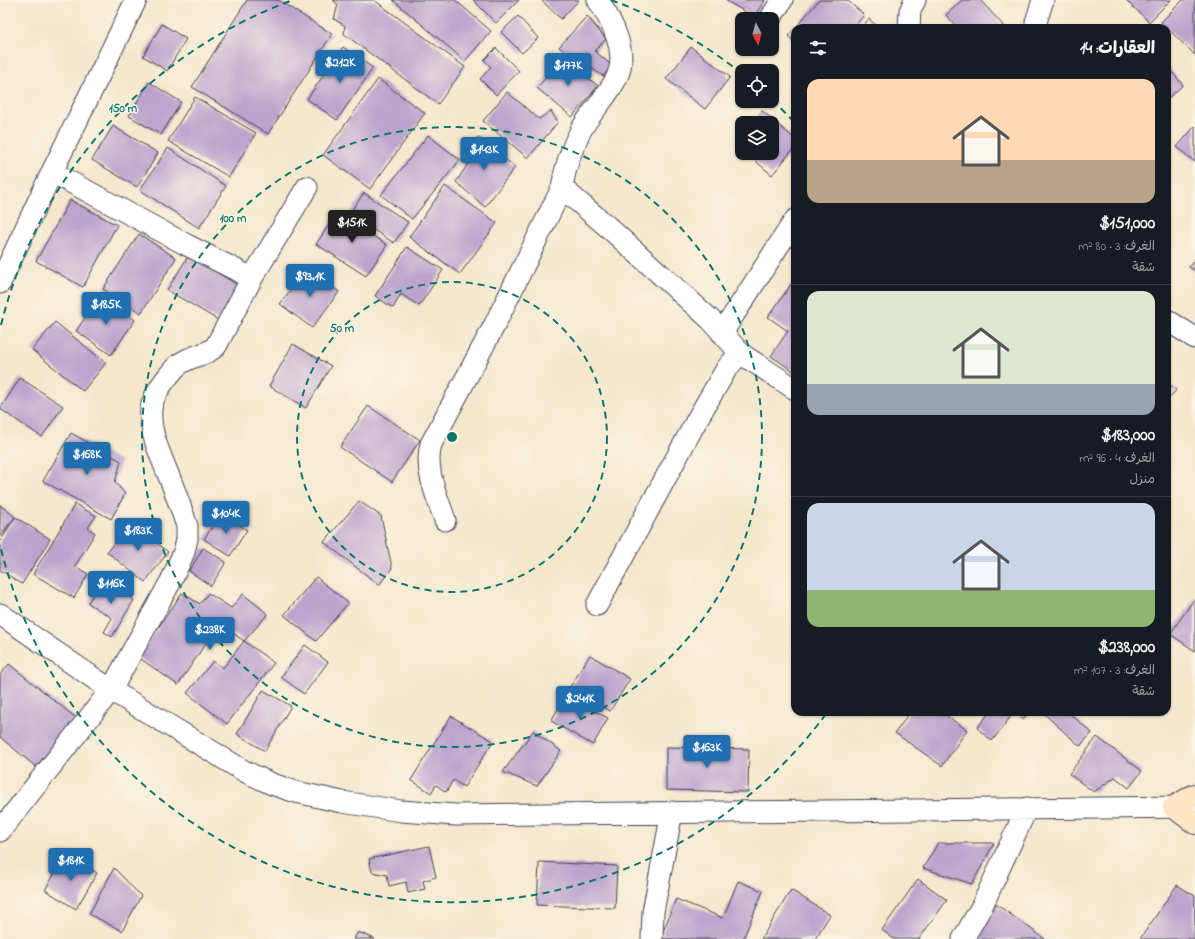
<!DOCTYPE html>
<html lang="ar">
<head>
<meta charset="utf-8">
<style>
  body { margin:0; font-family:"Indie Flower","Playpen Sans Arabic",sans-serif; background:#242831; color:#f1f3f6; direction:rtl; height:100vh; display:flex; flex-direction:column; font-size:15px; white-space:nowrap }
  * { box-sizing:border-box; margin:0 }
  p { font-size:13px; color:#9ea1a6 }
  .icon { flex:none; width:22px; height:22px; fill:none; stroke:currentColor; stroke-width:2; stroke-linecap:round; stroke-linejoin:round }
  .map { position:relative; flex:1; overflow:hidden; direction:ltr }
  .drawer { position:absolute; left:791px; top:24px; width:380px; height:692px; display:flex; flex-direction:column; background:#171b24; border-radius:12px; box-shadow:0 1px 3px #0004; direction:rtl }
  .drawer>* { flex:none }
  .needle { width:26px; rotate:174deg }
  .controls { position:absolute; left:735px; top:12px; display:grid; gap:8px }
  .controls a { display:grid; place-items:center; width:44px; height:44px; border-radius:8px; background:#171b24; box-shadow:0 1px 3px #0004; font-size:20px }
  .price { position:absolute; translate:-50% -34px; padding:0 9px; border-radius:4px; background:#1f6fb2; color:#fff; font-size:13px; line-height:26px; filter:drop-shadow(0 1px 2px #0008) }
  .price::after { content:''; position:absolute; left:50%; top:24px; width:12px; height:9px; margin-left:-6px; background:inherit; clip-path:polygon(0 0,100% 0,50% 100%) }
  .price.selected { background:#222; color:#fff }
  ul { padding:0; list-style:none }
  li { display:grid; align-content:center; gap:8px; height:212px; padding:0 16px }
  li+li { border-top:1px solid #363941 }
  li span { display:grid; place-items:center; height:124px; border-radius:12px; color:#555 }
  li>.icon { margin-inline-start:auto }
  span .icon { width:72px; height:72px; fill:#fffc; stroke-width:1 }
  li b { font-size:17px }
  h2 { display:flex; justify-content:space-between; align-items:center; height:48px; padding:0 16px; font-size:17px }
  .map>svg:first-child { display:block }
</style>
</head>
<body>
<div class="map">
<svg width="1195" height="939" viewBox="0 0 1195 939">
  <rect width="100%" height="100%" fill="#fcf5e5"/>
  <filter id="ink" filterUnits="userSpaceOnUse"><feTurbulence type="fractalNoise" baseFrequency=".025" numOctaves="2"/><feDisplacementMap in="SourceGraphic" scale="8" xChannelSelector="R" yChannelSelector="G"/><feConvolveMatrix kernelMatrix="1 2 1 2 8 2 1 2 1" color-interpolation-filters="sRGB"/></filter>
  <filter id="wash" filterUnits="userSpaceOnUse"><feTurbulence type="fractalNoise" baseFrequency=".012" numOctaves="4" result="noise"/><feDisplacementMap in="SourceGraphic" scale="16" xChannelSelector="R" yChannelSelector="G"/><feGaussianBlur stdDeviation="0.9" result="paint"/><feColorMatrix in="noise" values="0 0 0 0 0 0 0 0 0 0 0 0 0 0 0 0 0 1.4 0 .05"/><feComposite in="paint" operator="in"/></filter>
  <g filter="url(#wash)">
    <rect width="100%" height="100%" fill="#f4e7cc"/>
    <g id="blocks">
      <path fill="#bca4cd" d="M247 0H278L332 34 268 134 192 87Z
        M333 0H374L465 67 438 104 344 34 345 26 334 19 338 5Z
        M393 0H455L491 31 465 61Z
        M473 0H519L496 23Z
        M541 0H579L561 19Z
        M725 0H765L754 17Z
        M819 0H847L864 15 853 28H795Z
        M962 0H980L1003 25 1000 28H958L946 15Z
        M1126 0H1171L1149 22Z
        M1183 0H1195V55L1161 22Z
        M518 16 538 38 522 53 501 32Z
        M587 16 606 39 595 51 612 66 603 76 559 47Z
        M869 19 879 28H861Z
        M162 24 186 39 167 71 143 56Z
        M795 28V42L788 36Z
        M343 47 373 68 337 120 307 99Z
        M691 47 730 77 705 109 666 79Z
        M496 48 519 71 496 95 480 79 491 67 484 60Z
        M563 57 598 86 572 117 537 88Z
        M1167 66 1183 85 1167 99Z
        M378 79 425 113 370 189 323 155Z
        M149 82 181 102 161 135 129 116Z
        M507 92 539 119 551 111 558 122 528 158 483 121Z
        M195 97 256 133 229 177 168 141Z
        M762 111 795 139V147L772 175 746 153H772V123H752Z
        M113 126 158 153 137 187 92 160Z
        M1195 126V162L1177 147Z
        M428 135 460 160 412 219 381 195Z
        M742 135V149L735 144Z
        M478 137 515 167 485 207 456 182 468 164 462 151Z
        M168 148 226 186 199 228 140 190Z
        M445 186 497 223 460 274 409 237Z
        M364 193 408 222 394 243 349 214Z
        M70 200 117 225 83 287 36 261Z
        M337 213 387 245 366 276 316 244Z
        M139 234 176 258 141 313 103 289Z
        M407 247 443 270 419 306 401 294 393 308 375 296Z
        M189 255 239 286 218 320 167 290Z
        M1195 259V271L1189 267Z
        M307 268 339 292 312 328 280 304Z
        M795 279V372L771 356 788 331 768 317Z
        M100 296 135 320 111 355 76 331Z
        M55 322 106 363 83 391 32 350Z
        M293 344 331 366 306 408 269 386Z
        M20 378 63 406 42 437 0 409Z
        M1167 382 1176 390 1167 401Z
        M368 406 420 440 392 482 340 447Z
        M71 433 121 461 115 482 125 494 111 519 43 481Z
        M359 501 381 516 392 568 379 585 324 542Z
        M75 504 96 516 88 528 95 533 75 566 88 574 74 598 33 574Z
        M0 505 15 517 50 539 22 584 0 570V541L15 517 0 536Z
        M221 514 247 530 230 556 204 539Z
        M130 523 168 552 145 582 107 552Z
        M203 548 226 562 211 586 189 571Z
        M316 577 348 603 316 641 284 615Z
        M102 580 134 600 112 637 104 632 112 618 88 603Z
        M182 593 200 604 208 593 231 608 243 594 268 614 244 641 274 663 227 724 187 693 213 661 223 668 244 641 219 623 178 685 138 657Z
        M1195 598V651L1170 634Z
        M305 645 328 662 304 694 281 677Z
        M590 655 630 679 610 711 570 687Z
        M9 664 76 718 36 767 0 737V675Z
        M263 690 291 706 265 751 237 734Z
        M566 695 608 718 593 745 551 721Z
        M910 712H941L967 730 942 766 895 733Z
        M990 712H1006L1011 716 992 741 977 728Z
        M1015 712H1029L1023 719Z
        M1042 712H1068L1092 733 1080 746Z
        M451 716 493 741 464 787 453 780 446 792 436 785 431 793 411 780Z
        M533 731 561 751 537 786 503 772Z
        M1097 737 1142 771 1129 788 1115 777 1094 792 1069 774Z
        M666 747 749 749 748 792 666 790Z
        M938 843H994L972 884 923 868Z
        M429 846 436 877 423 881 425 889 408 893 406 882 389 886 387 875 372 872 369 859Z
        M66 854 97 873 76 909 45 890Z
        M539 862 617 866 615 908 537 905Z
        M114 868 141 896 122 931 89 914Z
        M918 879 947 900 919 939H894L882 930Z
        M738 881 763 891 743 939H660L676 899 723 918Z
        M1177 885 1195 896 1194 939H1140Z
        M791 890 830 915 815 939H761Z
        M996 904 1045 939H971Z
        M358 932 375 939H354Z"/>
    </g>
  </g>
  <g filter="url(#ink)">
    <use href="#blocks" fill-opacity="0" stroke="#424051" stroke-width="1"/>
    <g fill="none" stroke-linecap="round" stroke-linejoin="round">
      <defs>
        <path id="street" d="M770 19 782 0
          M1036 22 1043 0
          M909 28 910 11 915 0
          M52 172 185 244 252 278
          M0 283 52 172 136 0
          M1167 320 1195 338
          M722 333 795 220
          M740 353 795 389
          M445 520C437 496 424 470 431 444L494 326 562 188
          M597 605 699 416 727 368 740 353 711 320 608 227 562 188C565 167 571 149 581 130 591 112 608 96 617 77 629 52 611 20 598 0
          M0 614 111 690 244 771 272 784 296 792 342 802 401 811 455 815 1191 807
          M0 831 111 690 172 579 184 552 187 539V526C181 508 175 491 168 474 160 454 149 431 151 409 153 394 166 378 176 367 188 355 207 356 216 346L252 278 307 187
          M652 939 653 912 672 812
          M963 939 982 906 1027 808"/>
        <path id="secondary" d="M1195 795 1174 807 1195 823"/>
      </defs>
      <use href="#street" stroke="#424051" stroke-width="23"/>
      <use href="#secondary" stroke="#424051" stroke-width="24"/>
      <use href="#street" stroke="#fff" stroke-width="21"/>
      <use href="#secondary" stroke="#fde5c5" stroke-width="22"/>
    </g>
  </g>
  <g fill="none" stroke="#0f766e" stroke-width="2" stroke-dasharray="7 5">
    <circle cx="452" cy="437" r="155"/>
    <circle cx="452" cy="437" r="310"/>
    <path d="M826 714A465 465 0 0 1 1 549M1 325A465 465 0 0 1 293 0M611 0A465 465 0 0 1 741 73M772 100A465 465 0 0 1 795 123"/>
  </g>
  <circle cx="452" cy="437" r="6" fill="#0f766e" stroke="#fcf5e5" stroke-width="2"/>
  <g font-size="12" text-anchor="middle" font-weight="bold" fill="#0f766e" stroke="#fcf5e5" stroke-width="3" stroke-linejoin="round" paint-order="stroke">
    <text x="123" y="112">150 m</text>
    <text x="233" y="222">100 m</text>
    <text x="342" y="332">50 m</text>
  </g>
</svg>
<div class="controls">
<a><svg class="needle" viewBox="-14 -14 28 28"><path d="M0-13l5 13h-10z" fill="#e53935"/><path d="M0 13l5-13h-10z" fill="#9ea1a6"/></svg></a>
<a><svg class="icon" aria-label="locate" viewBox="0 0 24 24"><circle cx="12" cy="12" r="6"/><path d="M12 2v4M12 18v4M2 12h4M18 12h4"/></svg></a>
<a><svg class="icon" aria-label="layers" viewBox="0 0 24 24"><path d="M12 4l9 5-9 5-9-5zM3 14l9 5 9-5"/></svg></a>
</div>
<b class="price" style="left:340px;top:84px">$212K</b>
<b class="price" style="left:568px;top:87px">$177K</b>
<b class="price" style="left:484px;top:171px">$143K</b>
<b class="price selected" style="left:352px;top:244px">$151K</b>
<b class="price" style="left:310px;top:298px">$93.1K</b>
<b class="price" style="left:106px;top:326px">$185K</b>
<b class="price" style="left:87px;top:476px">$168K</b>
<b class="price" style="left:226px;top:535px">$104K</b>
<b class="price" style="left:138px;top:552px">$183K</b>
<b class="price" style="left:111px;top:605px">$116K</b>
<b class="price" style="left:210px;top:651px">$238K</b>
<b class="price" style="left:580px;top:720px">$241K</b>
<b class="price" style="left:707px;top:769px">$163K</b>
<b class="price" style="left:71px;top:882px">$181K</b>
<section class="drawer">
<h2>العقارات: 14<svg class="icon" aria-label="filters" viewBox="0 0 24 24"><path d="M4 7h16M4 17h16"/><circle cx="9" cy="7" r="2"/><circle cx="15" cy="17" r="2"/></svg></h2>
<ul>
<li><span style="background:linear-gradient(#ffd9b3 65%,#b9a48a 0)"><svg class="icon" aria-label="home" viewBox="0 0 24 24"><path d="M3 11l9-7 9 7M6 9v11h12V9"/></svg></span><div><b>$151,000</b><p>الغرف: 3 · 80 m²</p><p>شقة</p></div></li>
<li><span style="background:linear-gradient(#dfe7d0 75%,#9aa5b1 0)"><svg class="icon" aria-label="home" viewBox="0 0 24 24"><path d="M3 11l9-7 9 7M6 9v11h12V9"/></svg></span><div><b>$183,000</b><p>الغرف: 4 · 96 m²</p><p>منزل</p></div></li>
<li><span style="background:linear-gradient(#c9d6e8 70%,#8fb573 0)"><svg class="icon" aria-label="home" viewBox="0 0 24 24"><path d="M3 11l9-7 9 7M6 9v11h12V9"/></svg></span><div><b>$238,000</b><p>الغرف: 3 · 107 m²</p><p>شقة</p></div></li>
</ul>
</section>
</div>
</body>
</html>
